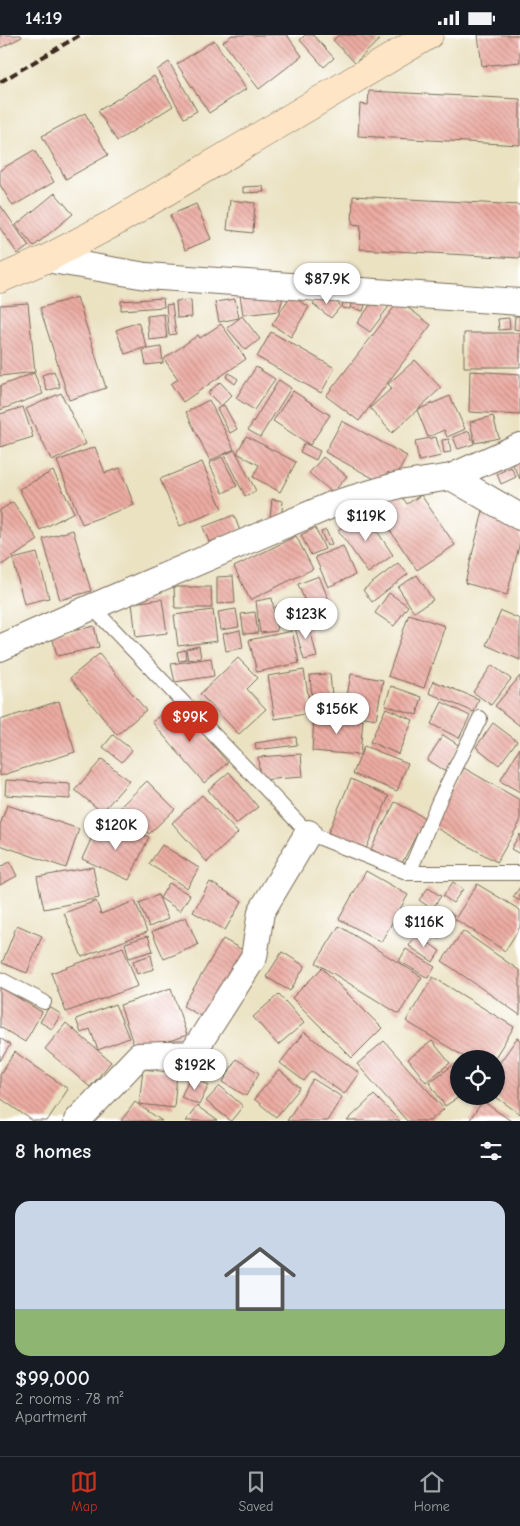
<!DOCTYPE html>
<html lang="en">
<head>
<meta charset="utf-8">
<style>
  body { margin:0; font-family:"Comic Neue",sans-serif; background:#20242c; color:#f1f3f6; height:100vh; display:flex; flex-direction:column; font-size:19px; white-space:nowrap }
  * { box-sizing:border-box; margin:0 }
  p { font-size:16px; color:#9ea1a6 }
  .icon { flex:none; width:28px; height:28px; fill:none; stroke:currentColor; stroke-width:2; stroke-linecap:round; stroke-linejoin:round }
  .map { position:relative; height:1086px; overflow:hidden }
  .drawer { display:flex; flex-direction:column; background:#171b24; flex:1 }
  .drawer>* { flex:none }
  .buttons { position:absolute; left:450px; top:1015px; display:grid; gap:10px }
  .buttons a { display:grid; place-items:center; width:55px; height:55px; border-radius:50%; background:#171b24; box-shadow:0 1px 4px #0004; font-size:25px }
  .price { position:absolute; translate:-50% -42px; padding:0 11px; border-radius:18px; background:#fff; color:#222; font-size:16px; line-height:32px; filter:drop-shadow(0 1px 2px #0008) }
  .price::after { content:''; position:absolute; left:50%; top:30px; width:15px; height:11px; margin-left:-8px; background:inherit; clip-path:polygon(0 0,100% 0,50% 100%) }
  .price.on { background:#c8321e; color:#fff }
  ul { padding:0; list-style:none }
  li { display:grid; align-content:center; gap:10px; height:265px; padding:0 15px }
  li span { display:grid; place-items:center; height:155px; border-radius:15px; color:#555 }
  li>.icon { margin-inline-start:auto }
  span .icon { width:90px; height:90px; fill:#fffc; stroke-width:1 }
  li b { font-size:21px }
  h2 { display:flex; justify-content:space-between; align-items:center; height:60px; padding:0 15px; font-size:21px }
  .status { display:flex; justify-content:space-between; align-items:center; height:35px; padding:0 25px; background:#171b24; direction:ltr }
  .status svg { height:14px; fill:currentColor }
  .tabs { display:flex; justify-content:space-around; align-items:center; height:70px; border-top:1px solid #363941; background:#171b24; font-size:14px; color:#9ea1a6 }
  .tabs a { display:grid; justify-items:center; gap:2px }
  .tabs .on { color:#c8321e }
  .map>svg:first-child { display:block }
</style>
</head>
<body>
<div class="status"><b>14:19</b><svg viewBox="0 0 49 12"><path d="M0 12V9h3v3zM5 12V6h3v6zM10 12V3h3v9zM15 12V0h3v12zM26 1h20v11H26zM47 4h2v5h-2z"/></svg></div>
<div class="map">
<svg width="520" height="1086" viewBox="0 0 520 1086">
  <defs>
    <pattern id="building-back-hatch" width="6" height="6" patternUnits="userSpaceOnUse" patternTransform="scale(1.25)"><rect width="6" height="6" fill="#ecaca3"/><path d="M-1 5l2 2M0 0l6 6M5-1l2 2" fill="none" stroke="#c08c84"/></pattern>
  </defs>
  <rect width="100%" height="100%" fill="#fff"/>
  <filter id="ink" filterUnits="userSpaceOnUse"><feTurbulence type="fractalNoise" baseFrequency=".02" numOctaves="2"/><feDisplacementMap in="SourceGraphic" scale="10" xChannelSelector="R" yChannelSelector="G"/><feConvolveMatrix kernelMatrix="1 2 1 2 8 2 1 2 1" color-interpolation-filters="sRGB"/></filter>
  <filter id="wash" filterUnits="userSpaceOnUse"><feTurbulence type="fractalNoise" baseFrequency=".0096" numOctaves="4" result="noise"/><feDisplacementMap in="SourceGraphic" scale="20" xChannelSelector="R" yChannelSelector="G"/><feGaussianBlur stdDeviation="1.12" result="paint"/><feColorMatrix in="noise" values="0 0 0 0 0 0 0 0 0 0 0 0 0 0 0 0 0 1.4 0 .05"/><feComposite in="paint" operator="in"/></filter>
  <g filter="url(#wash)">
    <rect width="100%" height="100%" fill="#ebe2c2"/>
    <g id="blocks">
      <path fill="url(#building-back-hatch)" d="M0 0H21L22 2 0 13Z
        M232 0H287L302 21 259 54 223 7Z
        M305 0H313L334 23 324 32 300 5Z
        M339 0H384L355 28 333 5Z
        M478 0H520V27L482 31Z
        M214 5 246 54 209 78 177 29Z
        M169 27 197 76 184 83 157 35Z
        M154 41 173 71 117 106 98 76Z
        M369 56 520 64V110L358 101 360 69 368 70Z
        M85 78 108 120 66 144 42 101Z
        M34 115 54 147 13 171 0 150V135Z
        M263 151 264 157 243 158V152Z
        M55 158 73 179 34 211 16 190Z
        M353 161 520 170V223L360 214 361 190 352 189Z
        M230 165 255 168 253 198 227 195Z
        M196 169 211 204 185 215 170 180Z
        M0 170 29 211 18 219 0 193Z
        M286 253 279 276 243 280 240 260Z
        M322 257 341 271 331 283 313 269Z
        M344 259 352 260 350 274 342 273Z
        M291 260 309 272 291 302 272 290Z
        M356 260 367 264 363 276 352 273Z
        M377 261 390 270 370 297 357 288Z
        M77 262 106 353 69 365 40 273Z
        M163 263 164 272 121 275V266Z
        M235 264 239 283 219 287 215 267Z
        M191 265 192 282 177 283 176 266Z
        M399 266 431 290 359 386 326 361Z
        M28 268 35 337 0 341V270Z
        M172 269 176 299 169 300 166 270Z
        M164 279 167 303 149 305 147 281Z
        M242 281 260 304 246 315 227 293Z
        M515 281H520V295L514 294Z
        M509 283 510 294 499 295 498 284Z
        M138 287 147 312 125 319 116 295Z
        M221 289 246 324 183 367 171 349 178 344 164 324 198 300 200 303Z
        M271 297 335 333 321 358 257 322Z
        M464 298H520V332H464Z
        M161 312 163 328 146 330 143 315Z
        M415 325 441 353 392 398 370 373 392 353 388 349Z
        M256 332 275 344 254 375 236 363Z
        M54 336 60 352 47 356 42 340Z
        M470 336 520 339V380L469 377Z
        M34 338 43 359 0 375V351Z
        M229 338 238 344 235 349 226 342Z
        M279 345 291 353 260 402 248 395Z
        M220 347 232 360 221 371 208 358Z
        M293 356 330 380 310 410 273 386Z
        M61 358 86 409 52 426 26 374Z
        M450 361 465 394 447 402 444 395 428 402 417 375Z
        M209 365 234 414 210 426 186 377Z
        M224 370 237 394 230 398 217 374Z
        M23 372 33 402 0 412V379Z
        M493 381 499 403 475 408 470 387Z
        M342 386 407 421 396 442 388 437 382 448 325 417Z
        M469 396 474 409 458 414 453 402Z
        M246 401 296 427 280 457 253 442 259 430 237 418Z
        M436 402 441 421 419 426 415 406Z
        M449 404 451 417 444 418 442 405Z
        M304 408 320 416 316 425 300 417Z
        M95 412 105 438 120 433 134 470 82 489 57 426Z
        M235 415 256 456 245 461 224 420Z
        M222 422 237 451 223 458 209 428Z
        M323 422 347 441 333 458 309 438Z
        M520 423V444L512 428Z
        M202 427 222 474 180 491 160 444Z
        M511 432 516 442 501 449 497 439Z
        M53 436 74 477 40 495 19 454Z
        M397 454 407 469 421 460 455 510 417 535 387 491 381 495 367 475Z
        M272 464 283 466 281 485 270 484Z
        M13 467 38 505 0 531V475Z
        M483 476 520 486V507L507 560 465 548Z
        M364 477 393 520 368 538 338 495Z
        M234 480 240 496 209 507 203 492Z
        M315 493 325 514 311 520 301 500Z
        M73 495 91 556 60 565 43 504Z
        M326 495 332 509 327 511 321 497Z
        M296 501 313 534 250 565 234 532Z
        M343 511 355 540 328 552 315 522Z
        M37 518 49 563 24 569 13 524Z
        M398 528 408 539 372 567 363 555Z
        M417 540 433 565 414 577 398 552Z
        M233 541 235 568 217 569V542Z
        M319 541 329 566 308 574 298 549Z
        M174 552H211L212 573H175Z
        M389 558 408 571 394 591 375 578Z
        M272 563 277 596 260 598 256 566Z
        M162 564 167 598 136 602 132 568Z
        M286 569 291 587 280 589 275 572Z
        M236 574 239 592 221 595 218 577Z
        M213 575 217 606 178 611 174 580Z
        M501 576 520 584V625L486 610Z
        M255 577 258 598 244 599 241 579Z
        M409 579 445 591 424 653 388 641Z
        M308 586 317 622 304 625 294 589Z
        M94 591 99 612 57 621 52 601Z
        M240 595 243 613 226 616 223 599Z
        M292 596 299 628 257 637 249 605Z
        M199 611 201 623 188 625 186 614Z
        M185 615 186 625 179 626 177 617Z
        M99 619 146 675 117 700 70 643Z
        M211 623 214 641 175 647 171 629Z
        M238 623 258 643 247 654 266 674 239 699 200 659Z
        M492 630 511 644 491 670 473 657Z
        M304 635 311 678 275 684 268 641Z
        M330 639 333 672 313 675 310 640Z
        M351 639 383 645 376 684 344 678Z
        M520 641V691L495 671Z
        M433 646 479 664 474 677 429 658Z
        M391 651 422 662 417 680 385 670Z
        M59 666 75 717 0 741V685Z
        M176 667 228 728 204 748 152 687Z
        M442 667 470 681 459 703 431 689Z
        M386 673 413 685 398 719 370 707Z
        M314 681 363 685 360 720 312 716Z
        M493 688 517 706 499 730 476 712Z
        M113 700 132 715 122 727 103 712Z
        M443 700 460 711 444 736 427 725Z
        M296 702 297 710 256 715 255 708Z
        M364 711 408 728 397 756 353 739Z
        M520 713V757L500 746Z
        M301 719 303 742 260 745 258 722Z
        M102 724 129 746 102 777 75 755Z
        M464 733 520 765V787L497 827 431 790Z
        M229 737 258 772 236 789 208 755Z
        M351 744 389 761 365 816 327 800Z
        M6 745 70 749V764L5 760Z
        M147 746 175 774 149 799 121 771Z
        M202 760 238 798 207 827 172 788Z
        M395 767 425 783 401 830 371 814Z
        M7 770 79 794 66 833 0 810V790Z
        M97 791 121 802 126 792 149 802 129 845 82 824Z
        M520 799V819L511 814Z
        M162 810 199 833 187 853 149 829Z
        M10 827 17 841 0 850V832Z
        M93 832 99 863 44 874 37 842Z
        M366 836 408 860 381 907 339 884Z
        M210 847 242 866 225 895 193 877Z
        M453 847 463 854 453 868 443 861Z
        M169 848 190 860 180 876 160 863Z
        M477 849 520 875V892L505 916 455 884Z
        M520 852V866L513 862Z
        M428 853 441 861 432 874 419 865Z
        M158 860 168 884 149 892 139 868Z
        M96 866 101 879 135 866 147 897 82 922 64 878Z
        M440 871 454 880 439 904 424 895Z
        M186 882 198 910 164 924 152 897Z
        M17 890 42 901 27 938 2 928Z
        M339 891 422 942 399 979 316 928Z
        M463 896 520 936V980L442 926Z
        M416 899 440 916 433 927 409 911Z
        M148 901 153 916 129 923 125 908Z
        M223 904 248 918 207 985 183 971Z
        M123 912 138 951 66 977 51 938Z
        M406 914 435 932 428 943 399 926Z
        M282 917 305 931 290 956 266 942Z
        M151 920 154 934 137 939 133 926Z
        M322 933 382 993 352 1023 292 963Z
        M433 942 514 992 494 1024H468L406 986Z
        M0 952 42 977 25 1007 0 992Z
        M171 953 187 1000 136 1017 120 970Z
        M279 959 304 988 278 1010 253 982Z
        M115 969 129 1003 98 1015 90 994 81 998 76 984Z
        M49 972 61 979 52 994 40 987Z
        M66 988 111 1027 90 1052 45 1014Z
        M304 997 359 1038 344 1059 312 1036 304 1046 280 1028Z
        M0 1003 10 1010 0 1026Z
        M517 1003 520 1005V1079L496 1062V1033Z
        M384 1006 444 1074 430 1086H407L357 1029Z
        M432 1006 450 1028 426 1047 408 1024Z
        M15 1017 68 1054 47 1086H33L0 1063V1039Z
        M236 1024 259 1038 246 1061 223 1047Z
        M455 1029 459 1034V1062L445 1071 429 1047Z
        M143 1034 177 1038 174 1073 139 1069Z
        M279 1035 300 1053 276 1082 254 1064Z
        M190 1041 209 1050 199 1070 181 1062Z
        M313 1044 342 1062 327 1086H287Z
        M220 1051 243 1071 231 1086 206 1066Z
        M374 1060 400 1086H347Z
        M483 1066 511 1086H469Z
        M135 1067 139 1070 162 1086H121Z
        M197 1071 218 1086H186Z"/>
    </g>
  </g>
  <g filter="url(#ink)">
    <use href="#blocks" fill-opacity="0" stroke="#796a57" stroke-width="1"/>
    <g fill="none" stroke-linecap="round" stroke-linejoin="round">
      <defs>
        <path id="lane" d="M92 572 308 798 409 838H520
          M409 838 439 766 480 683
          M0 944 44 967"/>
        <path id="street" d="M46 224 146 241 520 267
          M451 442 520 482
          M0 613 92 572 334 469 399 450 451 442 520 411
          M77 1086 139 1021 192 1019 254 922 261 877 308 798"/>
        <path id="secondary" d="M0 244 46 224 112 189 429 0"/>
      </defs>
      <use href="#lane" stroke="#796a57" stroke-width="16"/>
      <use href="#street" stroke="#796a57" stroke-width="28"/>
      <use href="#secondary" stroke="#796a57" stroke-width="29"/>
      <use href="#lane" stroke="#fff" stroke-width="14"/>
      <use href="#street" stroke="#fff" stroke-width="26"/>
      <use href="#secondary" stroke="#fde5c5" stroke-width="28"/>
      <path stroke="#3b2a1e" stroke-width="4" stroke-dasharray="8 4" stroke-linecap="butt" d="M0 47 80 0"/>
    </g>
  </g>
</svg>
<div class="buttons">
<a><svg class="icon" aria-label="locate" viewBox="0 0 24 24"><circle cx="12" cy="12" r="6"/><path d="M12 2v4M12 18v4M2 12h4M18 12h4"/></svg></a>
</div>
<b class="price" style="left:327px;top:270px">$87.9K</b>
<b class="price" style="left:366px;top:507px">$119K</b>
<b class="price" style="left:306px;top:605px">$123K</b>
<b class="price" style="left:337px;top:700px">$156K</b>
<b class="price on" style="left:190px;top:708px">$99K</b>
<b class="price" style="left:116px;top:816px">$120K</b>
<b class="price" style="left:424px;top:913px">$116K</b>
<b class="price" style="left:195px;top:1056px">$192K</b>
</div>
<section class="drawer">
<h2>8 homes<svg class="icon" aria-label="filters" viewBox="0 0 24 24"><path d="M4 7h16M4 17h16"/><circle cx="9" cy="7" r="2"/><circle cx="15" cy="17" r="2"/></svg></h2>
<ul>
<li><span style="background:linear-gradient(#c9d6e8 70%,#8fb573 0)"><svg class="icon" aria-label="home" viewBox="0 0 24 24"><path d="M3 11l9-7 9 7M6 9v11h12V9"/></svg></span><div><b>$99,000</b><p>2 rooms · 78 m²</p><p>Apartment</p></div></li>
</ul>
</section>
<nav class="tabs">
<a class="on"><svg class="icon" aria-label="map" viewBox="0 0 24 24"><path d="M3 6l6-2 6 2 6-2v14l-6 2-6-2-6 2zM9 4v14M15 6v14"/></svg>Map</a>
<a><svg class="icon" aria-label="saved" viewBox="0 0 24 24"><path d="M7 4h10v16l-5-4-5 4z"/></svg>Saved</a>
<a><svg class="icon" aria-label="home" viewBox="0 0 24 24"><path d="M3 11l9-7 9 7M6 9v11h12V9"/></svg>Home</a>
</nav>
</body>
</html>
